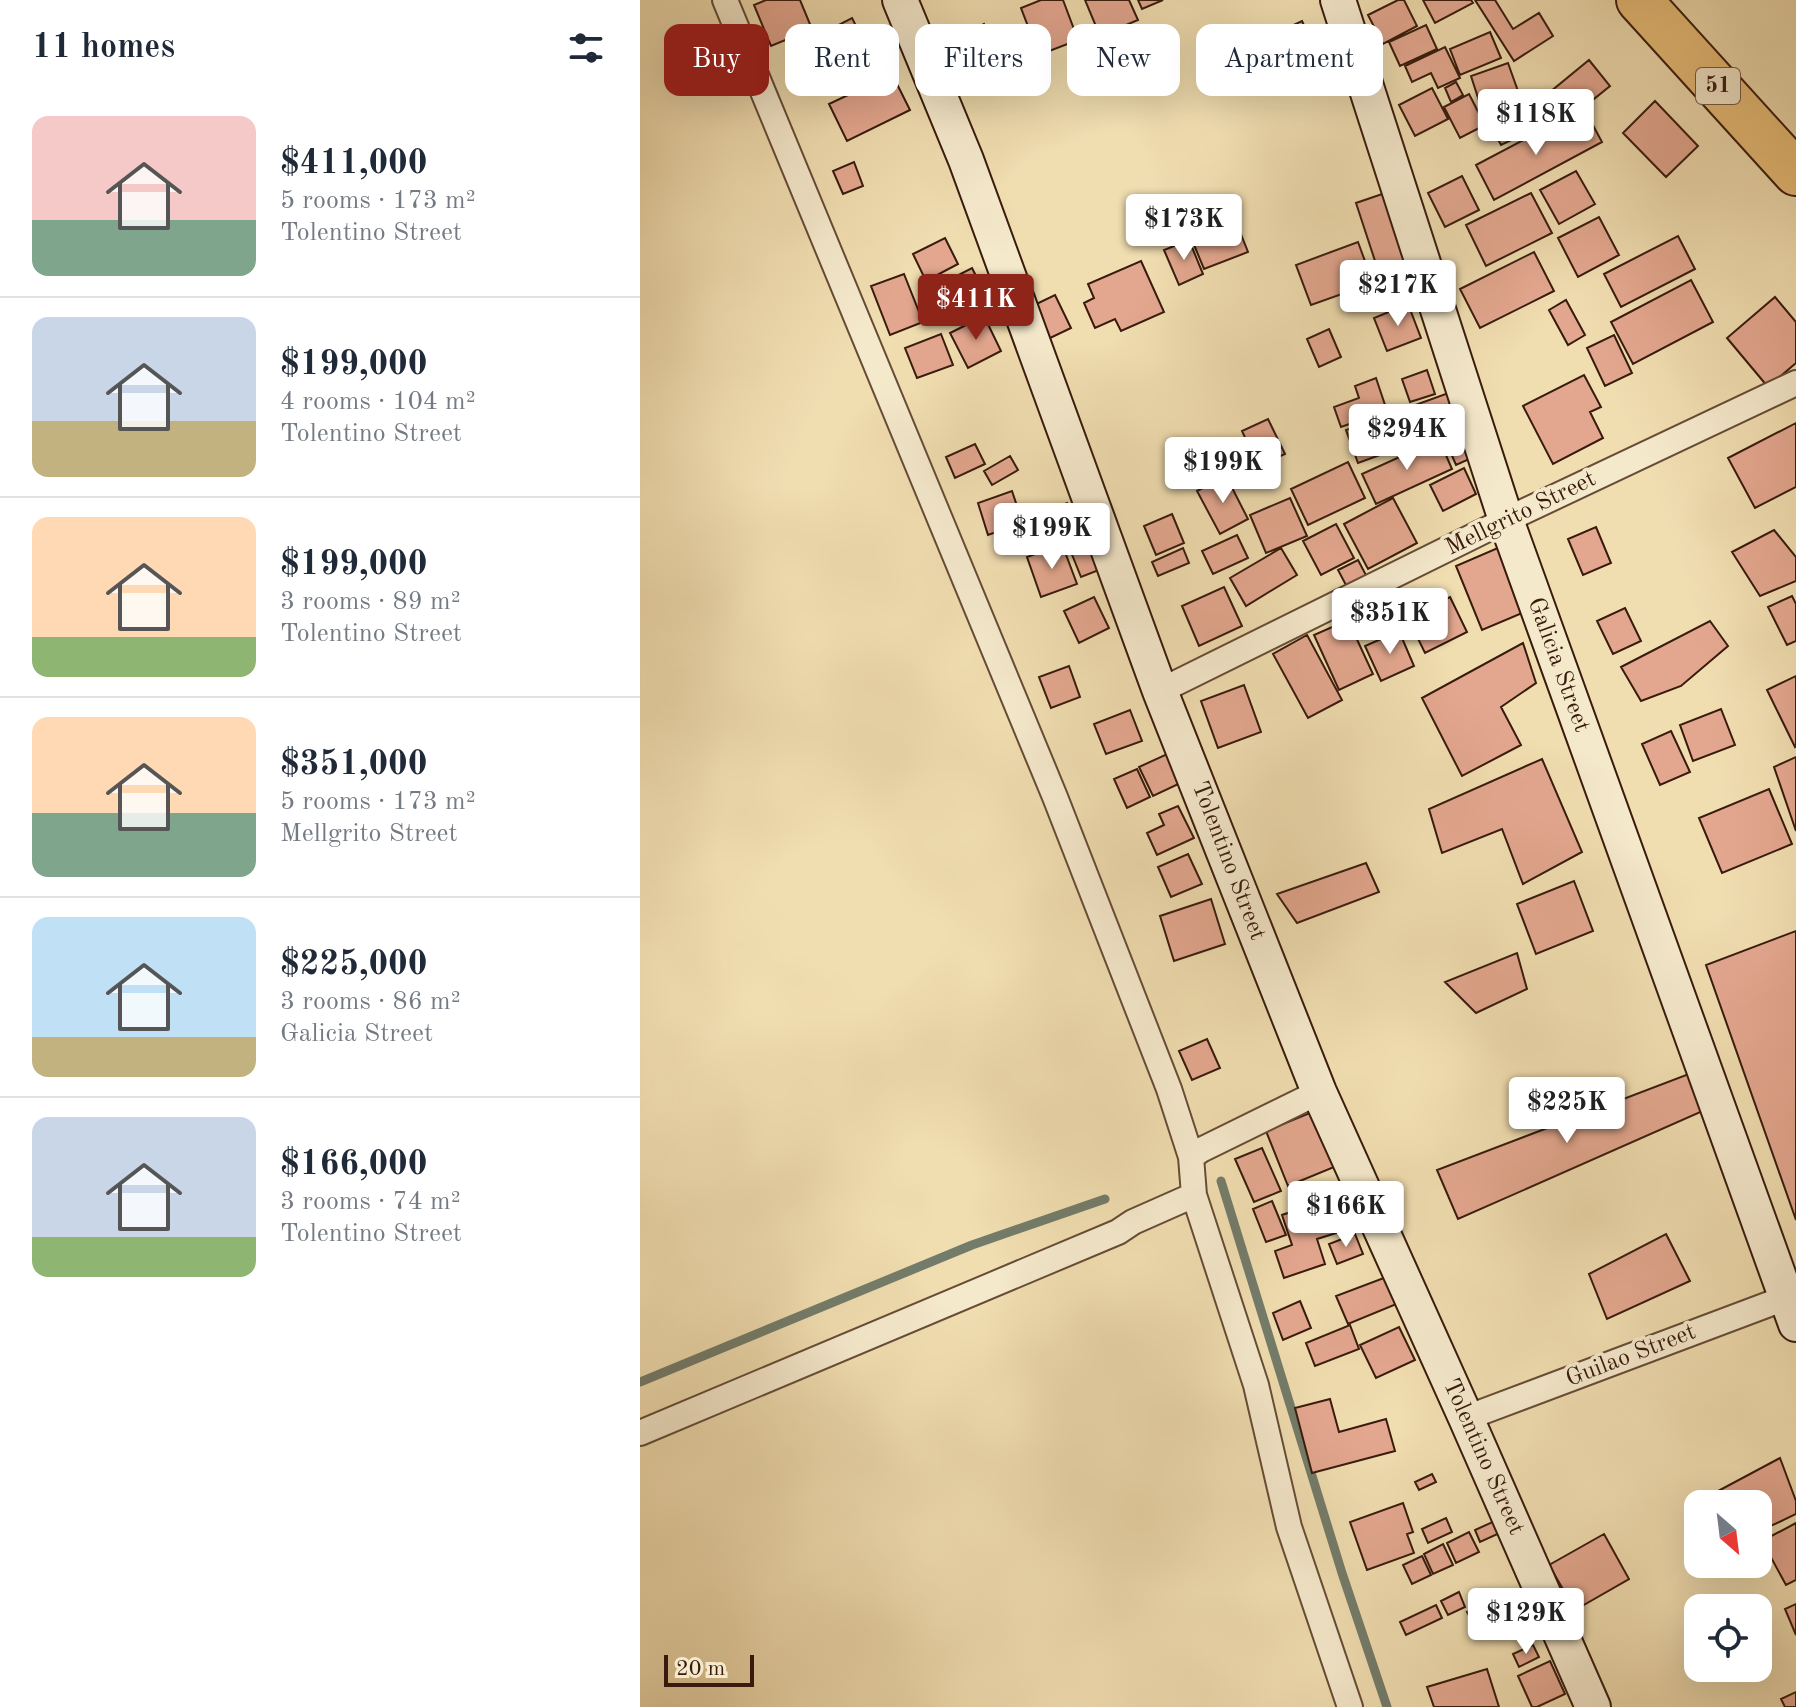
<!DOCTYPE html>
<html lang="en">
<head>
<meta charset="utf-8">
<style>
  body { margin:0; font-family:"Old Standard TT",serif; background:#f6f6f7; color:#1f2937; height:100vh; display:flex; flex-direction:column; font-size:30px; white-space:nowrap }
  * { box-sizing:border-box; margin:0 }
  p { font-size:26px; color:#747a83 }
  .icon { flex:none; width:44px; height:44px; fill:none; stroke:currentColor; stroke-width:2; stroke-linecap:round; stroke-linejoin:round }
  .map { position:relative; flex:1; overflow:hidden }
  .side { display:flex; flex-direction:column; background:#fff; width:640px }
  .side>* { flex:none }
  .banner { position:absolute; left:24px; top:24px; width:760px; height:72px; display:flex; gap:16px }
  .needle { width:52px; rotate:152deg }
  .fabs { position:absolute; left:1044px; top:1490px; display:grid; gap:16px }
  .fabs a { display:grid; place-items:center; width:88px; height:88px; border-radius:16px; background:#fff; box-shadow:0 8px 32px #0002; font-size:40px }
  .scale { position:absolute; left:24px; bottom:20px; width:90px; box-sizing:border-box; padding-left:8px; border:4px solid #381b0d; border-top:0; font-size:22px; line-height:28px; white-space:nowrap; color:#381b0d; -webkit-text-stroke:6px #f5e9cc; paint-order:stroke }
  .price { position:absolute; translate:-50% -68px; padding:0 18px; border-radius:8px; background:#fff; color:#222; font-size:26px; line-height:52px; filter:drop-shadow(0 2px 4px #0008) }
  .price::after { content:''; position:absolute; left:50%; top:48px; width:24px; height:18px; margin-left:-12px; background:inherit; clip-path:polygon(0 0,100% 0,50% 100%) }
  .price.active { background:#8f2418; color:#fff }
  ul { padding:0; list-style:none }
  li { display:flex; align-items:center; gap:24px; height:200px; padding:0 32px }
  li+li { border-top:2px solid #e0e1e3 }
  li span { display:grid; place-items:center; flex:none; width:224px; height:160px; border-radius:16px; color:#555 }
  li>.icon { margin-inline-start:auto }
  span .icon { width:96px; height:96px; fill:#fffc; stroke-width:1 }
  li b { font-size:34px }
  h2 { display:flex; justify-content:space-between; align-items:center; height:96px; padding:0 32px; font-size:34px }
  .chip { padding:0 28px; border-radius:16px; background:#fff; box-shadow:0 8px 32px #0002; font-size:28px; line-height:72px }
  .chip.active { background:#8f2418; color:#fff }
  main { display:flex; flex:1; min-height:0 }
  .map>svg:first-child { display:block }
</style>
</head>
<body>
<main>
<section class="side">
<h2>11 homes<svg class="icon" aria-label="filters" viewBox="0 0 24 24"><path d="M4 7h16M4 17h16"/><circle cx="9" cy="7" r="2"/><circle cx="15" cy="17" r="2"/></svg></h2>
<ul>
<li><span style="background:linear-gradient(#f6c9c9 65%,#7fa58c 0)"><svg class="icon" aria-label="home" viewBox="0 0 24 24"><path d="M3 11l9-7 9 7M6 9v11h12V9"/></svg></span><div><b>$411,000</b><p>5 rooms · 173 m²</p><p>Tolentino Street</p></div></li>
<li><span style="background:linear-gradient(#c9d6e8 65%,#c2b280 0)"><svg class="icon" aria-label="home" viewBox="0 0 24 24"><path d="M3 11l9-7 9 7M6 9v11h12V9"/></svg></span><div><b>$199,000</b><p>4 rooms · 104 m²</p><p>Tolentino Street</p></div></li>
<li><span style="background:linear-gradient(#ffd9b3 75%,#8fb573 0)"><svg class="icon" aria-label="home" viewBox="0 0 24 24"><path d="M3 11l9-7 9 7M6 9v11h12V9"/></svg></span><div><b>$199,000</b><p>3 rooms · 89 m²</p><p>Tolentino Street</p></div></li>
<li><span style="background:linear-gradient(#ffd9b3 60%,#7fa58c 0)"><svg class="icon" aria-label="home" viewBox="0 0 24 24"><path d="M3 11l9-7 9 7M6 9v11h12V9"/></svg></span><div><b>$351,000</b><p>5 rooms · 173 m²</p><p>Mellgrito Street</p></div></li>
<li><span style="background:linear-gradient(#bfe0f5 75%,#c2b280 0)"><svg class="icon" aria-label="home" viewBox="0 0 24 24"><path d="M3 11l9-7 9 7M6 9v11h12V9"/></svg></span><div><b>$225,000</b><p>3 rooms · 86 m²</p><p>Galicia Street</p></div></li>
<li><span style="background:linear-gradient(#c9d6e8 75%,#8fb573 0)"><svg class="icon" aria-label="home" viewBox="0 0 24 24"><path d="M3 11l9-7 9 7M6 9v11h12V9"/></svg></span><div><b>$166,000</b><p>3 rooms · 74 m²</p><p>Tolentino Street</p></div></li>
</ul>
</section>
<div class="map">
<svg width="1156" height="1707" viewBox="0 0 1156 1707">
  <rect width="100%" height="100%" fill="#f0ddb0"/>
  <filter id="stains"><feTurbulence type="fractalNoise" baseFrequency=".0025" numOctaves="4"/><feColorMatrix values="0 0 0 0 .2 0 0 0 0 .09 0 0 0 0 .02 0 0 0 .5 -.17"/></filter>
  <radialGradient id="worn" r=".72"><stop offset=".6" stop-color="#630" stop-opacity="0"/><stop offset="1" stop-color="#630" stop-opacity=".3"/></radialGradient>
  <g fill="none" stroke-linecap="round" stroke-linejoin="round">
    <path stroke="#737c6a" stroke-width="9" d="M581 1181 702 1573 747 1707
      M0 1382 332 1245 465 1199"/>
  </g>
  <path fill="#e3a78f" stroke="#381b0d" stroke-width="2" d="M126 0H160L172 29 131 46 114 5Z
    M401 0H423L438 40 399 55 381 8Z
    M445 0H489L498 20 460 36Z
    M498 0H523L502 9Z
    M758 0H764L777 26 743 44 728 15Z
    M783 0H831L833 3 795 23Z
    M835 0H855L873 29 899 13 913 36 874 61Z
    M212 18 228 50 211 58 216 67 176 87 156 47Z
    M662 21 679 58 615 88 597 51Z
    M344 24 368 66 328 89 305 47Z
    M786 25 797 49 760 66 749 42Z
    M850 32 861 58 820 75 810 49Z
    M805 47 820 78 798 88 791 73 772 82 765 66Z
    M949 60 970 86 913 132 893 106Z
    M868 63 879 94 841 107 831 76Z
    M252 74 270 110 207 141 189 104Z
    M816 82 823 95 811 102 805 88Z
    M792 88 808 119 775 136 759 105Z
    M829 94 845 125 820 138 804 107Z
    M881 100 895 129 861 145 846 117Z
    M1015 101 1058 146 1026 177 983 133Z
    M948 116 962 142 854 200 836 165 893 135 897 143Z
    M214 162 223 186 203 194 193 171Z
    M936 171 955 204 919 224 900 190Z
    M822 176 839 210 805 227 788 193Z
    M748 192 771 258 738 270 716 203Z
    M891 193 912 233 846 266 826 225Z
    M959 217 979 255 938 277 918 238Z
    M596 222 608 252 564 269 552 240Z
    M1038 236 1055 269 981 307 964 274Z
    M305 238 318 264 286 281 273 254Z
    M549 240 563 274 539 285 524 250Z
    M718 242 733 283 671 305 656 265Z
    M894 252 914 291 840 328 820 289Z
    M501 261 524 312 481 331 475 319 455 328 444 303 454 298 448 284Z
    M332 268 349 302 317 317 301 284Z
    M264 274 283 322 250 335 231 286Z
    M1051 280 1073 322 993 364 971 322Z
    M415 295 431 328 404 341 388 308Z
    M1135 297 1156 322V363L1128 387 1087 338Z
    M926 300 945 335 928 345 909 310Z
    M768 304 781 338 747 351 734 318Z
    M344 316 361 351 328 368 310 333Z
    M689 329 701 357 679 367 667 339Z
    M301 334 313 365 277 378 265 348Z
    M974 335 992 373 965 386 947 348Z
    M787 370 795 394 770 402 762 379Z
    M944 375 961 407 950 412 963 438 913 464 883 406Z
    M736 378 747 411 701 427 694 407 719 398 715 386Z
    M814 391 825 424 718 463 706 430Z
    M628 419 645 454 618 466 602 431Z
    M1156 423V487L1115 508 1088 458Z
    M825 429 836 456 816 465 804 437Z
    M799 439 812 469 736 504 722 474Z
    M335 444 345 464 315 478 306 457Z
    M370 456 378 470 352 485 344 471Z
    M708 462 725 498 668 525 651 489Z
    M824 468 836 494 803 511 790 485Z
    M586 476 608 519 580 534 557 491Z
    M372 491 378 509 363 514 368 528 348 535 338 503Z
    M650 498 667 536 626 553 610 515Z
    M753 498 777 543 728 569 704 524Z
    M427 503 437 530 400 544 390 518Z
    M532 514 544 543 516 555 504 526Z
    M696 524 714 558 681 575 663 541Z
    M956 527 971 563 943 575 928 539Z
    M1134 530 1156 557V581L1120 596 1092 552Z
    M597 535 608 558 573 574 562 551Z
    M422 544 437 584 401 597 387 557Z
    M448 544 459 570 441 577 431 552Z
    M867 544 894 608 842 630 816 566Z
    M543 548 549 563 518 576 512 562Z
    M641 548 657 575 606 606 590 578Z
    M718 560 727 577 707 587 698 570Z
    M584 587 602 626 559 646 542 606Z
    M1152 596 1156 604V641L1147 645 1128 607Z
    M454 597 469 628 439 643 424 611Z
    M810 597 827 632 785 653 768 618Z
    M985 608 1001 641 973 654 957 621Z
    M708 620 733 674 699 690 674 635Z
    M1070 621 1088 646 1041 686 1001 701 981 667Z
    M759 631 774 666 741 681 725 646Z
    M667 635 702 700 668 718 633 654Z
    M883 643 896 683 861 707 881 745 822 776 782 698Z
    M429 666 440 697 411 708 399 677Z
    M1156 676V746L1155 747 1127 690Z
    M604 685 621 732 578 748 561 701Z
    M1081 709 1095 745 1053 761 1040 725Z
    M490 710 502 741 466 754 454 724Z
    M1031 731 1050 772 1020 785 1002 744Z
    M536 750 549 779 513 796 499 767Z
    M1156 757V831L1134 767Z
    M902 759 942 852 883 884 862 829 802 853 789 809Z
    M497 769 510 797 487 808 474 779Z
    M1129 789 1152 844 1082 873 1059 818Z
    M538 806 554 838 517 855 507 833 524 825 519 814Z
    M548 854 562 884 531 897 518 867Z
    M726 863 739 892 657 923 637 894Z
    M934 881 953 931 896 954 877 904Z
    M571 899 585 944 534 961 520 916Z
    M1156 931V1220L1066 965Z
    M877 953 887 989 836 1013 805 982Z
    M567 1039 580 1068 552 1080 539 1051Z
    M1054 1072 1065 1110 818 1219 797 1170Z
    M677 1110 699 1165 648 1186 626 1131Z
    M622 1148 641 1191 614 1202 595 1159Z
    M698 1196 709 1229 677 1239 685 1264 644 1278 635 1251 652 1245 642 1215Z
    M632 1201 646 1235 626 1242 613 1209Z
    M715 1234 723 1254 697 1264 689 1244Z
    M1026 1234 1050 1281 967 1319 949 1274Z
    M749 1276 759 1303 708 1324 696 1296Z
    M660 1301 671 1328 643 1340 633 1313Z
    M710 1325 719 1349 675 1366 666 1343Z
    M759 1327 775 1360 736 1378 720 1345Z
    M690 1399 699 1432 746 1419 755 1451 672 1473 655 1408Z
    M1140 1458 1156 1501V1514L1118 1532V1504H1082L1078 1491Z
    M792 1474 796 1482 779 1490 775 1482Z
    M763 1503 773 1532 767 1534 774 1553 727 1570 710 1522Z
    M806 1518 812 1532 788 1543 782 1529Z
    M857 1520 862 1532 840 1542 835 1530Z
    M1156 1523V1580L1146 1585 1122 1541Z
    M829 1532 839 1552 816 1563 807 1543Z
    M964 1534 989 1579 935 1610 909 1565Z
    M803 1544 813 1565 793 1574 784 1554Z
    M782 1556 791 1575 772 1584 763 1565Z
    M892 1588 904 1614 886 1623 874 1596Z
    M819 1592 825 1607 808 1615 801 1601Z
    M844 1604 851 1620 835 1627 827 1612Z
    M1156 1604V1635L1145 1609Z
    M796 1605 802 1618 766 1635 760 1622Z
    M893 1645 899 1657 879 1667 873 1654Z
    M910 1661 925 1694 897 1707H892L878 1676Z
    M847 1669 859 1707H794L787 1687Z
    M1156 1692V1707H1145L1141 1699Z"/>
  <g fill="none" stroke-linecap="round" stroke-linejoin="round">
    <defs>
      <path id="street" d="M85 0 415 797 529 1089 551 1157
        M520 691 866 520 1156 383
        M554 1195 616 1385 649 1527 710 1707
        M826 1418 1156 1294
        M0 1433 478 1232 493 1222 554 1195 551 1157 561 1150 679 1092"/>
      <path id="secondary" d="M260 0 326 160 520 691 679 1092 826 1418 953 1707
        M698 0 866 520 1156 1324"/>
      <path id="highway" d="M999 0 1156 173"/>
    </defs>
    <use href="#street" stroke="#664c36" stroke-width="28"/>
    <use href="#secondary" stroke="#381b0d" stroke-width="38"/>
    <use href="#highway" stroke="#381b0d" stroke-width="48"/>
    <use href="#street" stroke="#f5e9cc" stroke-width="24"/>
    <use href="#secondary" stroke="#f5e9cc" stroke-width="34"/>
    <use href="#highway" stroke="#e8be78" stroke-width="44"/>
  </g>
  <g text-anchor="middle" dominant-baseline="central" stroke-width="7" stroke-linejoin="round" paint-order="stroke">
    <rect fill="#f5e9cc" stroke="#715946" stroke-width="2" x="1056" y="68" width="44" height="36" rx="6"/>
    <g font-size="22" font-weight="bold" fill="#381b0d">
      <text x="1078" y="86">51</text>
    </g>
    <g font-size="24" fill="#381b0d" stroke="#f5e9cc">
      <text transform="translate(881 514) rotate(-26)">Mellgrito Street</text>
      <text transform="translate(918 665) rotate(70)">Galicia Street</text>
      <text transform="translate(588 861) rotate(69)">Tolentino Street</text>
      <text transform="translate(991 1356) rotate(-21)">Guilao Street</text>
      <text transform="translate(843 1457) rotate(66)">Tolentino Street</text>
    </g>
  </g>
  <rect width="100%" height="100%" filter="url(#stains)"/>
  <rect width="100%" height="100%" fill="url(#worn)"/>
</svg>
<div class="fabs">
<a><svg class="needle" viewBox="-14 -14 28 28"><path d="M0-13l5 13h-10z" fill="#e53935"/><path d="M0 13l5-13h-10z" fill="#747a83"/></svg></a>
<a><svg class="icon" aria-label="locate" viewBox="0 0 24 24"><circle cx="12" cy="12" r="6"/><path d="M12 2v4M12 18v4M2 12h4M18 12h4"/></svg></a>
</div>
<div class="scale">20 m</div>
<b class="price" style="left:896px;top:157px">$118K</b>
<b class="price" style="left:544px;top:262px">$173K</b>
<b class="price" style="left:758px;top:328px">$217K</b>
<b class="price active" style="left:336px;top:342px">$411K</b>
<b class="price" style="left:767px;top:472px">$294K</b>
<b class="price" style="left:583px;top:505px">$199K</b>
<b class="price" style="left:412px;top:571px">$199K</b>
<b class="price" style="left:750px;top:656px">$351K</b>
<b class="price" style="left:927px;top:1145px">$225K</b>
<b class="price" style="left:706px;top:1249px">$166K</b>
<b class="price" style="left:886px;top:1656px">$129K</b>
<div class="banner">
<a class="chip active">Buy</a>
<a class="chip">Rent</a>
<a class="chip">Filters</a>
<a class="chip">New</a>
<a class="chip">Apartment</a>
</div>
</div>
</main>
</body>
</html>
